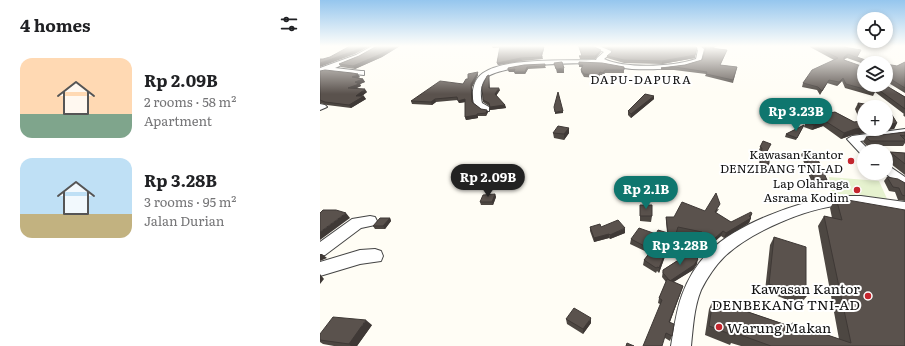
<!DOCTYPE html>
<html lang="en">
<head>
<meta charset="utf-8">
<style>
  body { margin:0; font-family:Literata,serif; background:#f6f6f6; color:#202124; height:100vh; display:flex; flex-direction:column; font-size:15px; white-space:nowrap }
  * { box-sizing:border-box; margin:0 }
  p { font-size:13px; color:#757577 }
  .icon { flex:none; width:22px; height:22px; fill:none; stroke:currentColor; stroke-width:2; stroke-linecap:round; stroke-linejoin:round }
  .map { position:relative; flex:1; overflow:hidden }
  .side { display:flex; flex-direction:column; background:#fff; width:320px }
  .side>* { flex:none }
  .controls { position:absolute; left:537px; top:12px; display:grid; gap:8px }
  .controls a { display:grid; place-items:center; width:36px; height:36px; border-radius:50%; background:#fff; box-shadow:0 2px 6px #0003; font-size:20px }
  .price { position:absolute; translate:-50% -34px; padding:0 9px; border-radius:14px; background:#0f766e; color:#fff; font-size:13px; line-height:26px; filter:drop-shadow(0 1px 2px #0008) }
  .price::after { content:''; position:absolute; left:50%; top:24px; width:12px; height:9px; margin-left:-6px; background:inherit; clip-path:polygon(0 0,100% 0,50% 100%) }
  .price.selected { background:#222; color:#fff }
  ul { padding:0; list-style:none }
  li { display:flex; align-items:center; gap:12px; height:100px; padding:0 20px }
  li span { display:grid; place-items:center; flex:none; width:112px; height:80px; border-radius:12px; color:#555 }
  li>.icon { margin-inline-start:auto }
  span .icon { width:48px; height:48px; fill:#fffc; stroke-width:1 }
  li b { font-size:17px }
  h2 { display:flex; justify-content:space-between; align-items:center; height:48px; padding:0 20px; font-size:17px }
  main { display:flex; flex:1; min-height:0 }
  .map>svg:first-child { display:block }
</style>
</head>
<body>
<main>
<section class="side">
<h2>4 homes<svg class="icon" aria-label="filters" viewBox="0 0 24 24"><path d="M4 7h16M4 17h16"/><circle cx="9" cy="7" r="2"/><circle cx="15" cy="17" r="2"/></svg></h2>
<ul>
<li><span style="background:linear-gradient(#ffd9b3 70%,#7fa58c 0)"><svg class="icon" aria-label="home" viewBox="0 0 24 24"><path d="M3 11l9-7 9 7M6 9v11h12V9"/></svg></span><div><b>Rp 2.09B</b><p>2 rooms · 58 m²</p><p>Apartment</p></div></li>
<li><span style="background:linear-gradient(#bfe0f5 70%,#c2b280 0)"><svg class="icon" aria-label="home" viewBox="0 0 24 24"><path d="M3 11l9-7 9 7M6 9v11h12V9"/></svg></span><div><b>Rp 3.28B</b><p>3 rooms · 95 m²</p><p>Jalan Durian</p></div></li>
</ul>
</section>
<div class="map">
<svg width="585" height="346" viewBox="0 0 585 346">
  <rect width="100%" height="100%" fill="#fffdf5"/>
  <path fill="#e6f2cf" d="M509 177 559 181 568 201 513 198Z"/>
  <g fill="none" stroke-linecap="round" stroke-linejoin="round">
    <defs>
      <path id="minor" d="M52 46H59L40 57 15 68 41 71H44V75L6 71 0 73V68L36 55Z
        M271 46H279L291 51V53L284 59C305 69 353 67 376 59L378 50 373 46H380L384 49 381 61C360 69 335 70 312 69 302 68 292 65 282 64 259 62 184 64 167 77 160 83 160 95 162 103L169 107V111H163L154 104C151 93 153 80 163 73 187 57 247 61 276 60L277 58 284 52Z
        M0 104 5 105 7 107 0 110Z
        M585 129V135L540 141 550 151H544V154L540 153 527 139 532 136Z
        M566 164 585 177V187L581 186 565 173Z
        M515 196H541L585 202V212C564 208 543 203 522 205 486 208 430 232 404 257 395 266 387 278 381 290 374 307 373 327 371 346H351C354 329 356 311 362 295 368 279 377 263 390 251 418 223 476 203 515 196Z
        M50 216 55 217 57 221 55 225 41 228 5 255 0 256V242L32 219Z
        M55 249 61 251 63 256 61 261 40 264 0 276V262L40 250Z"/>
    </defs>
    <use href="#minor" stroke="#444" stroke-width="2"/>
    <use href="#minor" fill="#fff" fill-rule="evenodd"/>
  </g>
  <path fill="#4d4742" d="M57 46H80L62 57 35 69 21 67 19 64 39 56Z
    M172 46 224 47V49L222 55 223 59 202 61 178 65 177 63 180 47 173 48Z
    M258 46H272L281 52 275 59H260L259 56H262Z
    M281 46H375L377 48 375 58 342 64 304 63 287 58V56L292 52V51Z
    M381 46H397L392 48 407 50 400 65 417 67 413 83 385 76 386 74 354 70H341V68L365 65 382 60 385 49Z
    M490 46H526L525 48 537 57 554 63H544V64L527 58 524 59 544 85H565L585 97V117L583 115 584 114 555 92 553 96 525 88 522 81 517 86 507 83 500 95 497 90 482 87 483 83 514 60 490 47Z
    M259 62 304 70V73H285L284 75H280L279 78 264 77 261 72V70L262 67H259Z
    M585 62V93L567 82H566V64L577 66Z
    M225 66 226 68 208 69 205 74H195L194 72H189L188 68Z
    M0 71 40 77 38 78 43 79 45 82 40 84 41 86 35 89 47 92 42 96 46 99 31 108 7 105 0 103Z
    M158 72V75L152 87V102L161 109 168 112 166 116H158V118L146 120 145 117V102L139 103 138 100 116 102 112 105 92 104 91 101 143 84 148 79Z
    M169 78 170 88 180 90 176 96 185 105 186 108 170 110 169 106 163 102V100Z
    M334 96V99L311 118 308 115V111Z
    M538 103 544 107V129L577 123 574 129 532 135 521 139 503 126 492 130 484 127 486 121 515 112 534 122 540 121 535 109Z
    M484 125 476 140 465 137 466 134Z
    M249 128V133L244 140 234 138 233 133Z
    M585 132V143L583 146H547L543 142 546 137Z
    M443 141 446 155 449 164 448 166H439L441 151 439 150Z
    M483 151 507 180 504 184 492 183 481 155Z
    M570 152 585 153V175L566 160V157Z
    M192 172 189 180H179L178 178Z
    M567 177 585 183V201L578 200 575 192 569 191 564 181Z
    M175 194 176 197 173 205H161L160 202Z
    M516 198 585 346H421L411 343 410 345 385 335 389 309 393 300 470 326 472 323 519 339 498 226 504 216 512 218 510 208Z
    M320 205 332 216 331 222 320 221Z
    M399 209 396 213 411 222 432 214 430 217 431 218 429 223 404 238 401 236 377 257 374 255 377 264 373 270 353 282 363 286 350 322 352 336 350 341 345 338 340 304 338 303 339 298 346 282 342 277 343 270 370 252 366 249 367 244 377 236 357 232 350 258 348 248 339 273 337 271 336 273 323 265 324 260 329 253 310 244 311 239 347 232 346 222V217H354L385 211Z
    M70 218 71 221 65 229H55L53 226Z
    M270 227H281L305 233 290 239 289 238 274 242 270 231Z
    M454 237 486 297 480 305 445 291 450 245Z
    M246 319 271 323 263 334 247 324Z
    M52 325 37 346H14L3 344 0 342V334Z"/>
  <path fill="#3f3936" d="M44 46H50L35 54 0 67V63Z
    M75 46H80L62 57 35 69 33 66Z
    M172 46H180L181 47 173 48Z
    M394 46H397L389 51 390 48Z
    M224 47V49L222 56 221 54Z
    M281 50V52L275 59V56Z
    M528 54 527 58 522 60 524 57Z
    M375 55V58L342 64V61Z
    M201 58 202 61 178 65 177 63Z
    M259 65H263V67H259Z
    M207 67 208 69 205 74V72Z
    M244 68V73H237L236 69Z
    M195 69 194 72H189L188 70Z
    M158 72V75L152 87 153 104 152 102 151 84Z
    M38 74 40 77 33 79 32 77Z
    M523 78 522 81 517 86 519 82Z
    M43 79 45 82 40 84 41 86 29 91 28 88 35 82Z
    M179 88 180 90 175 97V94Z
    M45 89 47 92 38 99 36 96Z
    M44 96 46 99 31 108 29 105Z
    M334 96V99L311 118V114Z
    M115 99 116 102 112 105 111 102Z
    M145 99 146 102 139 103 138 101Z
    M185 105 186 108 170 110V107Z
    M167 110 168 112 166 116V113Z
    M243 111V113L235 114V112Z
    M157 114 158 118 146 120 145 117Z
    M505 121 503 126 492 130 494 125Z
    M577 123 574 129 532 135 521 139 524 133 535 129 544 128V129H566V125Z
    M249 128V133L244 140V134Z
    M191 169 192 172 189 180 188 177Z
    M175 194 176 197 173 205 172 202Z
    M26 213 30 218 0 240V232Z
    M432 214 430 219 431 218 429 223 404 238 406 233Z
    M70 218 71 221 65 229 63 226Z
    M305 228V233L290 239V235Z
    M403 231 401 236 377 257 378 253Z
    M289 234V238L274 242V238Z
    M349 244 348 248 339 273V268Z
    M0 254H2L7 258 0 261Z
    M378 259 377 264 373 270 349 285 350 281Z
    M0 274 4 279 0 284Z
    M363 286 361 292 348 327 349 322Z
    M271 318V323L263 334V329Z
    M46 320 52 325 37 346H31L29 344Z"/>
  <path fill="#5a524d" stroke="#3f3936" d="M30 46H44L34 51 0 63V59H3L10 57Z
    M57 46H75L61 54 33 66 19 64 39 56Z
    M180 46H223L224 47 221 54 222 57 201 58 177 63Z
    M259 46H272L281 50 275 56H259H262Z
    M286 46H375L377 48 375 55 342 61 304 60 287 56 292 52V49Z
    M384 46H394L390 48 407 50 400 65 417 67 413 80 386 74 387 72 355 67 341 68 365 65 382 60 386 47Z
    M495 46H526L524 47 541 50 537 57 554 63H546V61L528 54 524 57V60L544 67V85H550L555 92 526 84 523 78 519 82 509 80 502 91 498 87 483 83 492 70 518 58Z
    M242 62 244 68 236 69 234 63Z
    M259 62 282 63 304 67V70H285L283 73 280 72 279 75 264 74 261 70 263 65H259Z
    M557 62 563 63H556Z
    M585 62V88L569 78 566 79V64L577 66Z
    M225 64V66L207 67 205 72H194L195 69 188 70V68L204 65Z
    M5 70 32 73 38 74 32 77 43 79 35 82 39 84 28 88 45 89 36 96H44L29 105 5 102 0 100V71Z
    M158 72 151 84 152 102 161 109 167 110 166 113 157 114V115L145 117V99L138 101 137 97 115 99 111 102 91 101 120 81 143 84 146 79H148V74Z
    M169 75V88H179L175 94 185 105 170 107 169 103 163 100 162 87 167 76Z
    M552 85H565L585 97V109Z
    M238 92 243 111 235 112 234 107Z
    M325 94 334 96 311 114 308 111Z
    M538 103 565 107H544V118Z
    M566 107H567L577 123 566 125Z
    M515 112 534 122 544 121V128L535 129 524 133 505 121 494 125 486 121 498 115Z
    M484 125 477 138 466 134Z
    M238 126 249 128 244 134 233 133Z
    M585 132V136L580 135 585 140V141H550L546 137Z
    M443 141 451 144 445 155 449 156V164L440 163 442 148 440 147Z
    M483 151 495 153 507 180 494 179Z
    M570 152 585 153V164Z
    M182 169H191L188 177 178 178Z
    M567 177 578 179 585 183V196L582 195 579 188 573 187Z
    M396 193 400 204 395 212 411 222 431 212 432 214 429 216 431 218 406 233 403 231 378 253 367 244 382 232 358 227 350 253 349 244 339 268 338 267 336 268 324 260 332 250 311 239 319 228 336 234 338 230 348 233 346 217H354L362 202 385 211Z
    M175 194 172 202H160L163 195Z
    M516 198 585 210V346H451L415 333V336L389 326 393 300 472 327V323L531 343 504 216 522 220Z
    M320 205H332V216H320Z
    M3 210H16L26 213 0 232V213Z
    M60 218H70L63 226H53Z
    M298 220 305 228 290 235 289 234 274 238 270 227 280 224 281 227Z
    M454 237 486 247V297L449 284Z
    M371 252 378 259 374 265 350 281 343 273V270Z
    M347 279 363 286 349 322 354 324 352 336 346 333 342 346H323L342 300 339 298Z
    M254 308 271 318 263 329 246 319Z
    M13 317 46 320 29 344 0 340V334Z
    M307 343 314 346H306Z"/>
  <linearGradient id="sky" x2="0" y2="1"><stop stop-color="#95c6ee"/><stop offset="0.49" stop-color="#fffefa"/><stop offset="1" stop-color="#fffefa" stop-opacity="0"/></linearGradient>
  <rect width="585" height="94" fill="url(#sky)"/>
  <g fill="#c4262e" stroke="#fff" stroke-width="1.5">
    <circle cx="531" cy="161" r="4"/>
    <circle cx="537" cy="190" r="4"/>
    <circle cx="548" cy="296" r="4"/>
    <circle cx="399" cy="327" r="4"/>
  </g>
  <g text-anchor="middle" dominant-baseline="central" stroke-width="4" stroke-linejoin="round" paint-order="stroke">
    <g font-size="12" letter-spacing="1" fill="#111" stroke="#fff">
      <text x="321" y="79">DAPU-DAPURA</text>
    </g>
    <g font-size="12" fill="#111" stroke="#fff" text-anchor="end">
      <text x="523" y="154">Kawasan Kantor<tspan x="523" dy="14">DENZIBANG TNI-AD</tspan></text>
      <text x="529" y="183">Lap Olahraga<tspan x="529" dy="14">Asrama Kodim</tspan></text>
    </g>
    <g font-size="14" fill="#111" stroke="#fff" text-anchor="end">
      <text x="540" y="288">Kawasan Kantor<tspan x="540" dy="16">DENBEKANG TNI-AD</tspan></text>
      <text x="407" y="327" text-anchor="start">Warung Makan</text>
    </g>
  </g>
</svg>
<div class="controls">
<a><svg class="icon" aria-label="locate" viewBox="0 0 24 24"><circle cx="12" cy="12" r="6"/><path d="M12 2v4M12 18v4M2 12h4M18 12h4"/></svg></a>
<a><svg class="icon" aria-label="layers" viewBox="0 0 24 24"><path d="M12 4l9 5-9 5-9-5zM3 14l9 5 9-5"/></svg></a>
<a>+</a>
<a>−</a>
</div>
<b class="price" style="left:476px;top:132px">Rp 3.23B</b>
<b class="price selected" style="left:168px;top:198px">Rp 2.09B</b>
<b class="price" style="left:326px;top:210px">Rp 2.1B</b>
<b class="price" style="left:360px;top:266px">Rp 3.28B</b>
</div>
</main>
</body>
</html>
